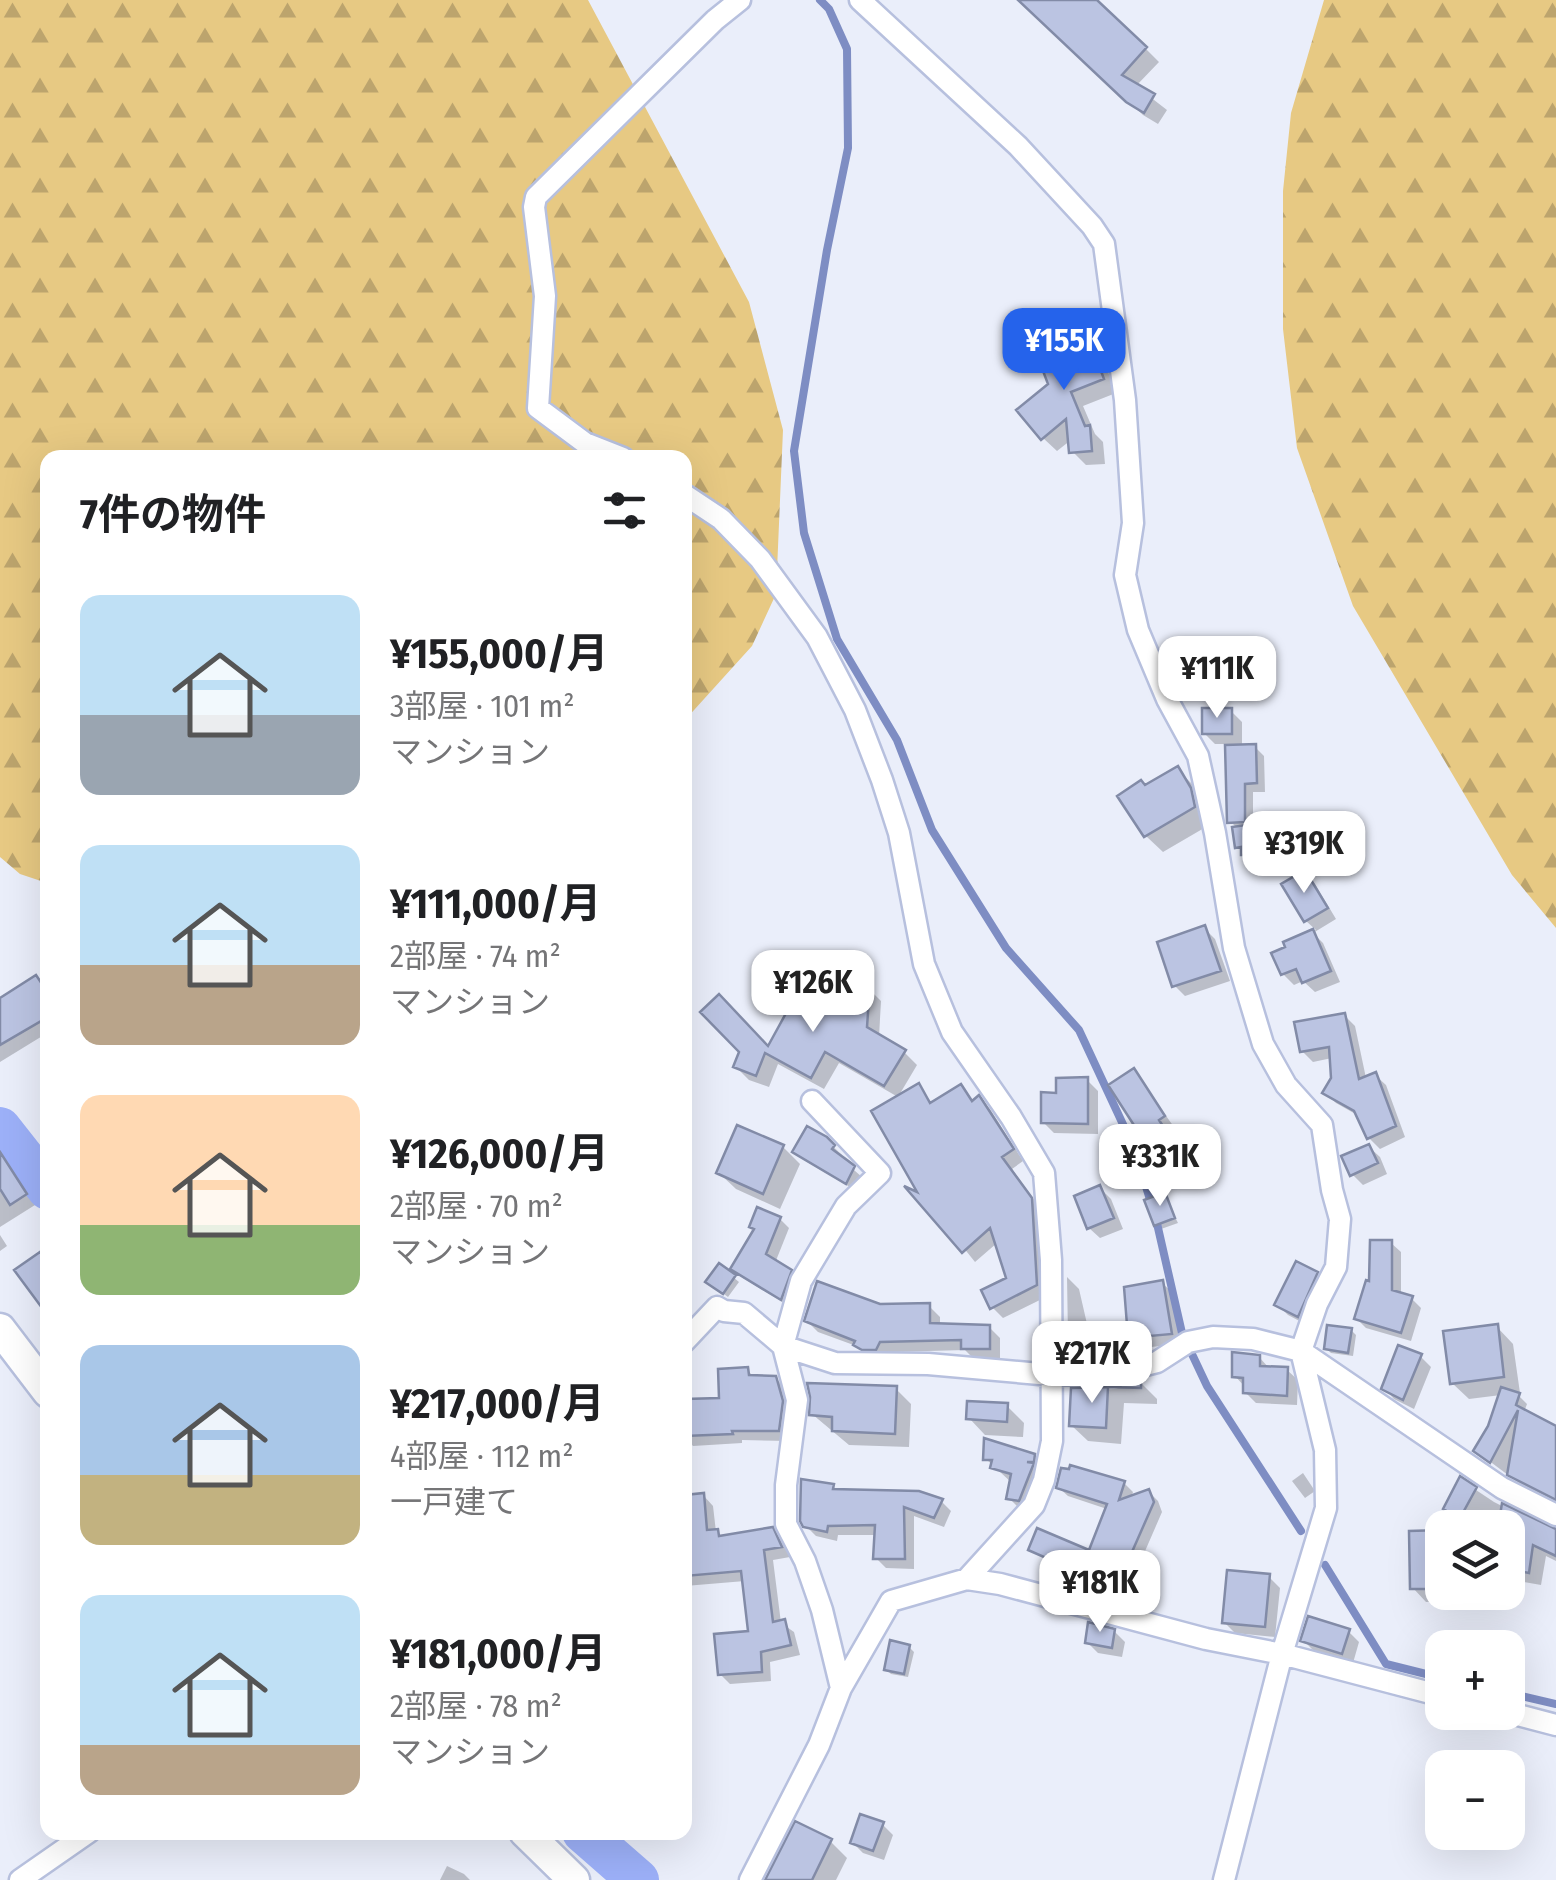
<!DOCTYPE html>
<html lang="ja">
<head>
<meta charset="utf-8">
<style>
  body { margin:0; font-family:"Fira Sans Condensed","Noto Sans JP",sans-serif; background:#f6f6f6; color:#202124; height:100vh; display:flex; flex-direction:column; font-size:38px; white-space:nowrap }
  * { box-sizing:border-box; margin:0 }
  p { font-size:32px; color:#757577 }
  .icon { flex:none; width:55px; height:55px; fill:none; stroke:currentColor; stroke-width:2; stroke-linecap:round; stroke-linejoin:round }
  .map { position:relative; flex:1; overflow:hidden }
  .sheet { position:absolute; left:40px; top:450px; width:652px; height:1390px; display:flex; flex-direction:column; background:#fff; border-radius:20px; box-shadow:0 10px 40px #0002 }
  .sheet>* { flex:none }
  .buttons { position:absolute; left:1425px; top:1510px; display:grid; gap:20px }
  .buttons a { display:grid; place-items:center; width:100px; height:100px; border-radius:20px; background:#fff; box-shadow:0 10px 40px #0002; font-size:50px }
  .price { position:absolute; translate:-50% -85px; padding:0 22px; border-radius:20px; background:#fff; color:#222; font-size:32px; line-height:65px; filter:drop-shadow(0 2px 5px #0008) }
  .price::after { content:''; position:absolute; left:50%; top:60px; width:30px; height:22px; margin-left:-15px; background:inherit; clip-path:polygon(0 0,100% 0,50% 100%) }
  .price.active { background:#2563eb; color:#fff }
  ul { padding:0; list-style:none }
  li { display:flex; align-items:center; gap:30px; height:250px; padding:0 40px }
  li span { display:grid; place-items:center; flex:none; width:280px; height:200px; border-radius:20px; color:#555 }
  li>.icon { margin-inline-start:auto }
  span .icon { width:120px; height:120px; fill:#fffc; stroke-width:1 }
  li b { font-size:42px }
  h2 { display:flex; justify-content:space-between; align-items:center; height:120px; padding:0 40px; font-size:42px }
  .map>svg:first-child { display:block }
</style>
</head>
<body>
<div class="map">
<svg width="1556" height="1880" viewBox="0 0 1556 1880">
  <defs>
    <pattern id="forest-firs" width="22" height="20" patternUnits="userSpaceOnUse" patternTransform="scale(2.5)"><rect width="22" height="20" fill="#e7c983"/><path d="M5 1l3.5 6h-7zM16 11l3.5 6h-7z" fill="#bca46d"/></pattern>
  </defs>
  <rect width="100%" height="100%" fill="#eaeefa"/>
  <path fill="url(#forest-firs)" d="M0 0H588L749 302 783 430 776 594 752 646 685 720V458H48L47 883 20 874 0 857Z
    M1324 0H1556V928L1512 875 1353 606 1297 448 1283 329V191L1291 113Z"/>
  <path fill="#0003" d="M1024 0H1093L1146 49 1159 62 1136 86 1167 110 1158 124 1143 115Z
    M1087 339 1101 353 1116 393 1083 406 1095 434 1103 442 1105 464 1086 465 1072 451 1071 440 1057 451 1043 438 1051 385Z
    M1231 711 1242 722V747H1255L1264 756 1265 792H1253V827L1279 823 1290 837 1293 835 1304 846 1315 864H1254L1238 847 1235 826 1230 821 1228 744H1215L1204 733Z
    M1177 769 1194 786 1207 807 1211 824 1163 852 1146 836V788Z
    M1305 873 1315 884 1336 919 1313 933 1323 943 1340 982 1315 992 1303 981 1294 985 1283 974 1289 948 1286 943 1316 930 1306 921Z
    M1204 928 1215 939 1230 981 1185 996 1175 986Z
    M35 978 48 991V1044L44 1035 0 1062V1001Z
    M868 988 881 1001 879 1037 904 1052 917 1065 898 1097 839 1063 824 1089 778 1064 769 1087 749 1080 736 1067Z
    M1344 1015 1355 1026 1366 1078 1375 1075 1386 1085 1405 1137 1380 1149 1369 1138 1359 1116 1336 1103 1325 1092 1333 1079 1332 1058 1313 1062 1302 1051Z
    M1134 1071 1174 1127 1168 1131 1179 1149 1163 1159 1152 1149 1112 1086Z
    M1087 1080 1098 1091V1134L1054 1133 1043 1122 1059 1095Z
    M918 1086 933 1104 961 1087 974 1102 979 1098 990 1109 1023 1161 1012 1169 1043 1212 1048 1296 1003 1318 992 1307 1009 1279 997 1243 975 1262 923 1197Z
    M825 1139 842 1155 840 1158 862 1177 855 1190 804 1160 795 1152Z
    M783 1147 800 1164 780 1209 736 1189 719 1173Z
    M1369 1147 1380 1157 1387 1174 1363 1185 1352 1174Z
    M11 1172 35 1205 0 1227V1179Z
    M1100 1188 1111 1199 1123 1229 1100 1238 1089 1228Z
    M1164 1195 1178 1223 1161 1229 1157 1224Z
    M780 1219 789 1228 775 1263 800 1281 791 1307 743 1278 734 1269Z
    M0 1235 7 1246 0 1251Z
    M1391 1243 1401 1252V1295L1411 1298 1421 1308 1411 1341 1366 1328 1357 1319Z
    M720 1266 739 1282 728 1297 713 1286Z
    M1317 1274 1327 1285 1309 1326 1288 1315 1277 1304Z
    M1067 1277 1079 1289 1093 1350 1083 1352 1068 1337Z
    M1162 1283 1173 1293 1181 1344 1141 1348 1130 1337Z
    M929 1306 940 1317V1326L989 1327 1000 1338V1359H974L965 1350 891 1352 887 1359 867 1356 859 1347 818 1332 807 1321 880 1307Z
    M1497 1327 1513 1344 1520 1393 1517 1394 1527 1404 1524 1412 1556 1429V1503L1520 1484 1476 1451 1490 1427 1501 1395 1469 1399 1452 1383Z
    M1351 1330 1356 1335 1353 1356 1331 1353 1326 1348Z
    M1420 1356 1431 1367 1414 1409 1394 1399 1384 1388Z
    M1259 1357 1270 1369 1287 1370 1298 1380 1297 1405 1256 1403 1245 1392V1387L1235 1376Z
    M747 1370 755 1378H775L787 1389 789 1441 742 1440V1443L693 1446 685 1437V1401L722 1400Z
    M1141 1383 1157 1399V1404L1124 1403 1121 1444 1088 1441 1071 1425 1073 1391 1114 1389Z
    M896 1389 911 1404 909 1447 849 1445 812 1414Z
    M1007 1406 1024 1423 1023 1437 985 1435 969 1418Z
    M1034 1456 1049 1472 1024 1513 1009 1498 1012 1483 986 1459Z
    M1303 1473 1315 1491 1305 1498 1292 1481Z
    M1461 1480 1494 1502 1549 1530H1556V1561L1546 1556 1541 1585 1508 1579V1528H1442V1592H1477L1478 1601 1426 1602 1413 1588 1433 1533Z
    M1124 1483 1133 1492 1131 1498 1149 1492 1158 1501 1162 1512 1123 1602 1068 1576 1031 1549 1090 1553 1107 1509 1068 1496 1058 1487Z
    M833 1486 838 1492 941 1501 951 1511 944 1527 914 1516V1569L886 1568 876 1558 877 1535H838L837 1541 816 1536 805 1525Z
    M703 1495 713 1506 716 1532 723 1538 772 1530 783 1540 790 1557 773 1560 781 1623 794 1632 800 1655 770 1662 771 1681 730 1684 720 1674 751 1634 745 1581 685 1586V1497Z
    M1269 1577 1280 1588 1275 1637 1235 1633 1224 1622Z
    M1114 1631 1125 1642 1122 1657 1098 1653 1087 1642Z
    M1348 1631 1359 1642 1353 1663 1314 1651 1303 1640Z
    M909 1647 914 1652 908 1677 891 1674 886 1669Z
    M882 1824 893 1835 884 1860 863 1853 852 1842Z
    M830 1841 847 1858 836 1880H767Z
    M447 1866 464 1874 470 1880H440Z"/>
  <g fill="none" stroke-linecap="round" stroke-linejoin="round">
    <path stroke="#7e8dc3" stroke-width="8" d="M820 0 829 9 847 49 848 148 827 250 794 451 804 533 837 639 897 740 932 830 1006 948 1079 1030 1134 1148 1152 1206
      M1156 1219 1182 1333 1207 1386 1301 1531
      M1325 1565 1386 1664 1442 1678
      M1508 1693 1556 1704"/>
    <path stroke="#9cb0f8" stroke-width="42" d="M0 1128 48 1189
      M583 1832 638 1880"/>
  </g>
  <path fill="#bbc4e2" stroke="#828ba7" stroke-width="2.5" d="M1018 0H1097L1147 47 1122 75 1155 94 1144 113 1126 102Z
    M1088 336 1104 379 1071 392 1085 426 1090 425 1092 451 1069 453 1066 419 1041 440 1016 410 1048 384 1037 355Z
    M1202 708H1232V734H1202Z
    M1256 744 1257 783 1245 784V822L1227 823 1225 745Z
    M1178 766 1191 788 1195 807 1144 837 1117 796 1141 780 1145 785Z
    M1280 820 1282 838 1294 832 1307 855H1241V847L1235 848 1232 827Z
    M1305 870 1328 908 1304 922 1281 884Z
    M1205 925 1221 971 1172 987 1157 942Z
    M1313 929 1331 971 1302 983 1296 969 1281 975 1271 953 1285 947 1283 942Z
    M36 975 48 993V1017L0 1045V998Z
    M826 982 870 985 867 1027 906 1050 884 1086 825 1052 811 1078 765 1053 756 1076 733 1067 739 1052 700 1012 719 994 768 1046 796 995 824 1010Z
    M1345 1013 1359 1079 1376 1072 1396 1126 1367 1139 1354 1111 1322 1093 1331 1078 1329 1047 1300 1052 1294 1022Z
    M1134 1068 1165 1116 1159 1120 1170 1137 1150 1150 1108 1085Z
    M1088 1077V1124L1041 1123V1092L1056 1093V1078Z
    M919 1083 930 1103 961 1084 972 1101 979 1095 1014 1149 1002 1157 1032 1198 1037 1285 990 1309 981 1290 1006 1278 990 1228 962 1253 904 1186 917 1192 871 1111Z
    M737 1125 784 1145 763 1194 716 1173Z
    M807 1126 827 1137 835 1145 832 1149 855 1166 846 1184 792 1152Z
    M1369 1144 1378 1163 1350 1176 1341 1156Z
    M0 1152 27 1194 10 1205 0 1189Z
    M1100 1185 1114 1218 1087 1229 1074 1196Z
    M1165 1192 1175 1218 1154 1226 1144 1200Z
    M757 1207 781 1217 766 1254 792 1270 781 1300 730 1269 754 1229 749 1227Z
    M1370 1240H1392V1290L1413 1296 1401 1333 1354 1319 1366 1280 1369 1281Z
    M40 1252 48 1262V1316L14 1270Z
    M1296 1261 1318 1272 1298 1317 1274 1305Z
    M719 1263 736 1275 723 1294 705 1282Z
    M1163 1280 1172 1334 1128 1338 1124 1287Z
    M817 1281 880 1304 930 1303V1323L990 1325V1349H961V1340L880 1342 876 1350H862L853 1345 855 1341 804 1321Z
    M1498 1324 1504 1377 1450 1384 1443 1331Z
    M1327 1325 1352 1328 1348 1353 1324 1349Z
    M1398 1345 1422 1354 1403 1400 1381 1389Z
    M1232 1352 1260 1355V1366L1288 1367 1287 1396 1243 1393V1378L1232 1377Z
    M748 1367 749 1375 776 1376 783 1401 779 1431H732L733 1434 685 1436V1399L719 1398 718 1369Z
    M1141 1380V1388L1108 1387 1106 1428 1069 1426 1071 1388 1113 1387Z
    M807 1383 897 1386 895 1434 832 1431V1417L809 1415 810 1397Z
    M1501 1387 1520 1393 1516 1405 1556 1426V1500L1507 1475 1518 1410 1490 1463 1473 1451 1488 1426Z
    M967 1401 1008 1403 1007 1422 966 1419Z
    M984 1438 1035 1454 1034 1462H1027L1034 1463 1019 1501 1006 1499 1011 1474 990 1468 992 1460H983Z
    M1070 1465 1125 1481 1119 1500 1149 1489 1154 1502 1113 1595 1056 1567 1058 1563 1028 1550 1037 1528 1089 1550 1107 1504 1056 1488 1061 1468 1069 1469Z
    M1460 1476 1477 1487 1460 1518 1443 1509Z
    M801 1479 834 1484 833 1489 919 1491 943 1499 934 1518 904 1507 905 1559H873L875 1525 828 1526 827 1532 803 1527 800 1521Z
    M704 1493 707 1530 718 1529 719 1536 773 1527 782 1547 764 1550 773 1622 785 1619 791 1645 761 1652 762 1672 718 1675 714 1634 748 1631 741 1571 685 1576V1495Z
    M1502 1503 1556 1529V1556L1533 1545 1529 1573 1508 1569V1528H1498Z
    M1442 1530V1589H1410L1409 1531Z
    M1227 1570 1270 1574 1265 1627 1222 1623Z
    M1308 1616 1350 1629 1342 1654 1300 1641Z
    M1088 1622 1115 1629 1112 1648 1085 1643Z
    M890 1640 910 1645 904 1674 884 1670Z
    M860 1814 884 1822 873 1851 850 1843Z
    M795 1821 832 1839 812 1880H765Z"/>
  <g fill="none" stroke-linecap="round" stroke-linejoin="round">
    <defs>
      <path id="street" d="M860 0 1018 146 1092 226 1104 244 1125 400 1133 523 1125 575 1138 630 1167 699 1198 756 1215 833 1234 948 1263 1044 1286 1085 1322 1125 1332 1190 1340 1219 1336 1267 1317 1304 1301 1351 1325 1450 1326 1508 1282 1654 1224 1880
        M623 458 585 443 538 408 545 296 534 207 536 197 715 20 740 0
        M685 495 721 519 760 559 817 637 855 710 882 780 899 833 924 964 952 1032 1011 1117 1044 1173 1051 1260 1052 1441 1044 1480 1034 1505 967 1579
        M812 1101 880 1173 846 1206 801 1281 783 1346 797 1400 786 1485V1524L805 1561 822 1610 841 1688
        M685 1341 717 1307 724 1311 744 1313 783 1346 835 1363 928 1364 1051 1375 1113 1373 1157 1362 1188 1342 1213 1337 1253 1339 1301 1351 1502 1488 1556 1515
        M1506 1712 1556 1725
        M20 1880 89 1832
        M750 1880 819 1745 841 1688 891 1601 967 1579 1000 1584 1206 1639 1282 1654 1442 1696"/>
      <path id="primary" d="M0 1329 48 1392
        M525 1832 574 1880"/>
    </defs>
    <use href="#street" stroke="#b7c0de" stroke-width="25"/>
    <use href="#primary" stroke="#b7c0de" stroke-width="35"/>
    <use href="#street" stroke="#fff" stroke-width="20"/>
    <use href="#primary" stroke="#fff" stroke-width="30"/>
  </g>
</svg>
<div class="buttons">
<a><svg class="icon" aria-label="layers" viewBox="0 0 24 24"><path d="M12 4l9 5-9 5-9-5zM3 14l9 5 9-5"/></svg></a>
<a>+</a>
<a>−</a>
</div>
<b class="price active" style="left:1064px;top:393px">¥155K</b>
<b class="price" style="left:1217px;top:721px">¥111K</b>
<b class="price" style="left:1304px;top:896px">¥319K</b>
<b class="price" style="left:813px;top:1035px">¥126K</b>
<b class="price" style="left:1160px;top:1209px">¥331K</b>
<b class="price" style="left:1092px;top:1406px">¥217K</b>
<b class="price" style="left:1100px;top:1635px">¥181K</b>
<section class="sheet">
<h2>7件の物件<svg class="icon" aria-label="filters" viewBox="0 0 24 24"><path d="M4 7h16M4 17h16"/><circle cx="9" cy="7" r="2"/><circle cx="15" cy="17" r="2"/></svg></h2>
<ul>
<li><span style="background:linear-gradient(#bfe0f5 60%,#9aa5b1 0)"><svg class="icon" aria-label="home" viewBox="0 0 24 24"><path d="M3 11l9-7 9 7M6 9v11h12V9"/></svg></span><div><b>¥155,000/月</b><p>3部屋 · 101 m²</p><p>マンション</p></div></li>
<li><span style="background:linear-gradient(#bfe0f5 60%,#b9a48a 0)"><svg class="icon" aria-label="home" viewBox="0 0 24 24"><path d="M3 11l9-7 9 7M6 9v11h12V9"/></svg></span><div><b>¥111,000/月</b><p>2部屋 · 74 m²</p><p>マンション</p></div></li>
<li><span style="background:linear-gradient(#ffd9b3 65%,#8fb573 0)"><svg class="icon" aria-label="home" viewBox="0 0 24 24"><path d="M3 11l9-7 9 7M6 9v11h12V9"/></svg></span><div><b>¥126,000/月</b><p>2部屋 · 70 m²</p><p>マンション</p></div></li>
<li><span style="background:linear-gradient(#a9c7e8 65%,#c2b280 0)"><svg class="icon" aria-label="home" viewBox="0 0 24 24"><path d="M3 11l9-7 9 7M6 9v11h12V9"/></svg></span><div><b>¥217,000/月</b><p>4部屋 · 112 m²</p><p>一戸建て</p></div></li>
<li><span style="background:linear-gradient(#bfe0f5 75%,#b9a48a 0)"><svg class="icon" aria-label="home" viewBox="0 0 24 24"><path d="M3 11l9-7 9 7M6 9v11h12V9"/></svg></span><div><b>¥181,000/月</b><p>2部屋 · 78 m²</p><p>マンション</p></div></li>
</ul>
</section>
</div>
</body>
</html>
